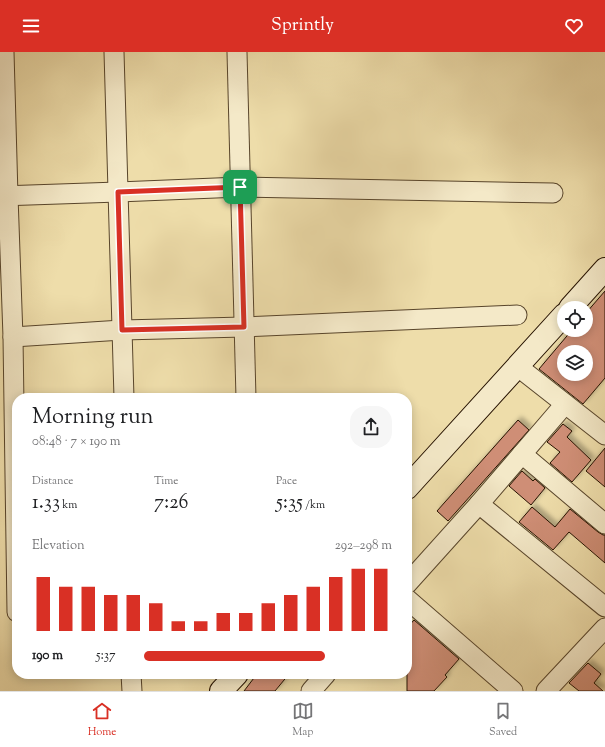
<!DOCTYPE html>
<html lang="en">
<head>
<meta charset="utf-8">
<style>
  body { margin:0; font-family:"Sorts Mill Goudy",serif; background:#f6f6f6; color:#202124; height:100vh; display:flex; flex-direction:column; font-size:15px; white-space:nowrap }
  * { box-sizing:border-box; margin:0 }
  p { font-size:13px; color:#757577 }
  .icon { flex:none; width:22px; height:22px; fill:none; stroke:currentColor; stroke-width:2; stroke-linecap:round; stroke-linejoin:round }
  .map { position:relative; flex:1; overflow:hidden }
  .drawer { position:absolute; left:12px; top:341px; width:400px; height:286px; display:flex; flex-direction:column; background:#fff; border-radius:16px; box-shadow:0 2px 10px #0003 }
  .drawer>* { flex:none }
  .buttons { position:absolute; left:557px; top:249px; display:grid; gap:8px }
  .buttons a { display:grid; place-items:center; width:36px; height:36px; border-radius:50%; background:#fff; box-shadow:0 2px 10px #0003; font-size:20px }
  .pin { position:absolute; display:grid; place-items:center; width:34px; height:34px; color:#fff; margin:-17px; border-radius:8px; box-shadow:0 2px 6px #0006 }
  .round { display:grid; place-items:center; flex:none; width:42px; height:42px; border-radius:16px; background:#f6f6f6 }
  .head { display:flex; align-items:center; justify-content:space-between; height:68px; padding:0 20px }
  h1 { font-size:22px; font-weight:600; line-height:30px }
  .metrics { display:grid; grid-template-columns:repeat(3,1fr); gap:6px; height:68px; padding:4px 20px }
  .metrics div { display:grid; align-content:center }
  .metrics b { font-size:20px; font-weight:600 }
  .metrics small { font-size:11px; font-weight:400 }
  .metrics p { font-size:11px }
  .chart { height:112px; padding:8px 20px }
  .chart p { display:flex; justify-content:space-between }
  .chart svg { width:100%; height:72px; margin-top:4px; stroke:#d93025; stroke-width:6 }
  ul { padding:0 20px; list-style:none; font-size:13px }
  li { display:grid; grid-template-columns:64px 48px 1fr; align-items:center; height:30px }
  li i { height:10px; border-radius:5px; background:#d93025 }
  header { display:flex; justify-content:space-between; align-items:center; height:52px; padding:0 20px; background:#d93025; color:#fff; font-size:18px; font-weight:600 }
  .dock { display:flex; justify-content:space-around; align-items:center; height:56px; border-top:1px solid #e0e0e0; background:#fff; font-size:11px; color:#757577 }
  .dock a { display:grid; justify-items:center; gap:2px }
  .dock .current { color:#d93025 }
  .map>svg:first-child { display:block }
</style>
</head>
<body>
<header><svg class="icon" aria-label="menu" viewBox="0 0 24 24"><path d="M4 6h16M4 12h16M4 18h16"/></svg>Sprintly<svg class="icon" aria-label="heart" viewBox="0 0 24 24"><path d="M12 20l-8-8c-3-5 5-10 8-4 3-6 11-1 8 4z"/></svg></header>
<div class="map">
<svg width="605" height="639" viewBox="0 0 605 639">
  <defs>
    <filter id="shadow"><feDropShadow dx="3.5" dy="-3.5" stdDeviation="2" flood-color="#0004"/></filter>
  </defs>
  <rect width="100%" height="100%" fill="#eda"/>
  <filter id="stains"><feTurbulence type="fractalNoise" baseFrequency=".005" numOctaves="4"/><feColorMatrix values="0 0 0 0 .2 0 0 0 0 .09 0 0 0 0 .02 0 0 0 .5 -.17"/></filter>
  <radialGradient id="worn" r=".72"><stop offset=".6" stop-color="#630" stop-opacity="0"/><stop offset="1" stop-color="#630" stop-opacity=".3"/></radialGradient>
  <!-- building -->
  <g fill="#cf8e76" stroke="#261201" fill-rule="evenodd" filter="url(#shadow)">
    <path d="M 605,239 L 605,326 L 583,352 L 539,317 L 572,278 L 586,278 L 586,261 ZM 564,300 L 586,300 L 586,322 L 564,322 Z"/>
    <polygon points="518,368 529,378 448,469 437,459"/>
    <polygon points="563,372 572,379 567,385 591,408 572,430 550,411 560,400 547,390"/>
    <polygon points="605,396 605,435 586,419"/>
    <polygon points="522,419 533,429 535,427 545,436 531,453 509,434"/>
    <polygon points="532,455 555,475 570,457 598,480 603,483 605,483 605,511 569,480 553,498 519,470"/>
    <polygon points="414,568 459,607 445,623 447,625 434,639 407,639 407,576"/>
    <polygon points="588,611 601,622 594,631 603,639 579,639 569,631"/>
    <polygon points="257,622 289,622 275,639 244,639"/>
  </g>
  <g fill="none" stroke-linecap="round" stroke-linejoin="round">
    <defs>
      <g id="street">
        <polyline points="4,0 8,144 13,285 17,560"/>
        <polyline points="114,0 124,346"/>
        <polyline points="237,0 246,346"/>
        <polyline points="0,144 118,140 240,135 553,141"/>
        <polyline points="13,285 122,278 244,275 517,263"/>
        <polyline points="517,314 605,383"/>
        <polyline points="522,402 605,472"/>
        <polyline points="479,452 605,555"/>
        <polyline points="407,532 479,452 565,352"/>
        <polyline points="407,547 513,639"/>
        <polyline points="131,622 132,639"/>
        <polyline points="311,639 326,622"/>
        <polyline points="546,639 605,576"/>
      </g>
      <g id="secondary">
        <polyline points="570,256 605,217"/>
        <polyline points="407,436 564,263"/>
        <polyline points="221,639 237,622"/>
      </g>
    </defs>
    <!-- street casing -->
    <use href="#street" stroke="#58452b" stroke-width="21"/>
    <!-- secondary casing -->
    <use href="#secondary" stroke="#261201" stroke-width="24"/>
    <!-- street -->
    <use href="#street" stroke="#f4e9c8" stroke-width="19"/>
    <!-- secondary -->
    <use href="#secondary" stroke="#f4e9c8" stroke-width="22"/>
  </g>
  <g fill="none" stroke-linecap="round" stroke-linejoin="round">
    <defs>
      <polygon id="route" points="240,135 244,275 122,278 118,140"/>
    </defs>
    <!-- route casing -->
    <use href="#route" stroke="#fff" stroke-width="8"/>
    <!-- route -->
    <use href="#route" stroke="#d93025" stroke-width="5"/>
  </g>
  <rect width="100%" height="100%" filter="url(#stains)"/>
  <rect width="100%" height="100%" fill="url(#worn)"/>
</svg>
<div class="buttons">
<a><svg class="icon" aria-label="locate" viewBox="0 0 24 24"><circle cx="12" cy="12" r="6"/><path d="M12 2v4M12 18v4M2 12h4M18 12h4"/></svg></a>
<a><svg class="icon" aria-label="layers" viewBox="0 0 24 24"><path d="M12 4l9 5-9 5-9-5zM3 14l9 5 9-5"/></svg></a>
</div>
<div class="pin" style="left:240px;top:135px;background:#1e9e55"><svg class="icon" aria-label="arrive" viewBox="0 0 24 24"><path d="M6 21V4h12l-3 4 3 4H6"/></svg></div>
<section class="drawer">
<div class="head"><div><h1>Morning run</h1><p>08:48 · 7 × 190 m</p></div><a class="round"><svg class="icon" aria-label="share" viewBox="0 0 24 24"><path d="M12 15V3M7 8l5-5 5 5M5 13v7h14v-7"/></svg></a></div>
<div class="metrics">
<div><p>Distance</p><b>1.33<small> km</small></b></div>
<div><p>Time</p><b>7:26</b></div>
<div><p>Pace</p><b>5:35<small> /km</small></b></div>
</div>
<div class="chart"><p><span>Elevation</span>292–298 m</p>
<svg viewBox="0 0 160 44" preserveAspectRatio="none"><path d="M5 44V11M15 44V17M25 44V17M35 44V22M45 44V22M55 44V27M65 44V38M75 44V38M85 44V33M95 44V33M105 44V27M115 44V22M125 44V17M135 44V11M145 44V6M155 44V6"/></svg>
</div>
<ul>
<li><b>190 m</b>5:37<i style="width:73%"></i></li>
</ul>
</section>
</div>
<nav class="dock">
<a class="current"><svg class="icon" aria-label="home" viewBox="0 0 24 24"><path d="M3 11l9-7 9 7M6 9v11h12V9"/></svg>Home</a>
<a><svg class="icon" aria-label="map" viewBox="0 0 24 24"><path d="M3 6l6-2 6 2 6-2v14l-6 2-6-2-6 2zM9 4v14M15 6v14"/></svg>Map</a>
<a><svg class="icon" aria-label="saved" viewBox="0 0 24 24"><path d="M7 4h10v16l-5-4-5 4z"/></svg>Saved</a>
</nav>
</body>
</html>
